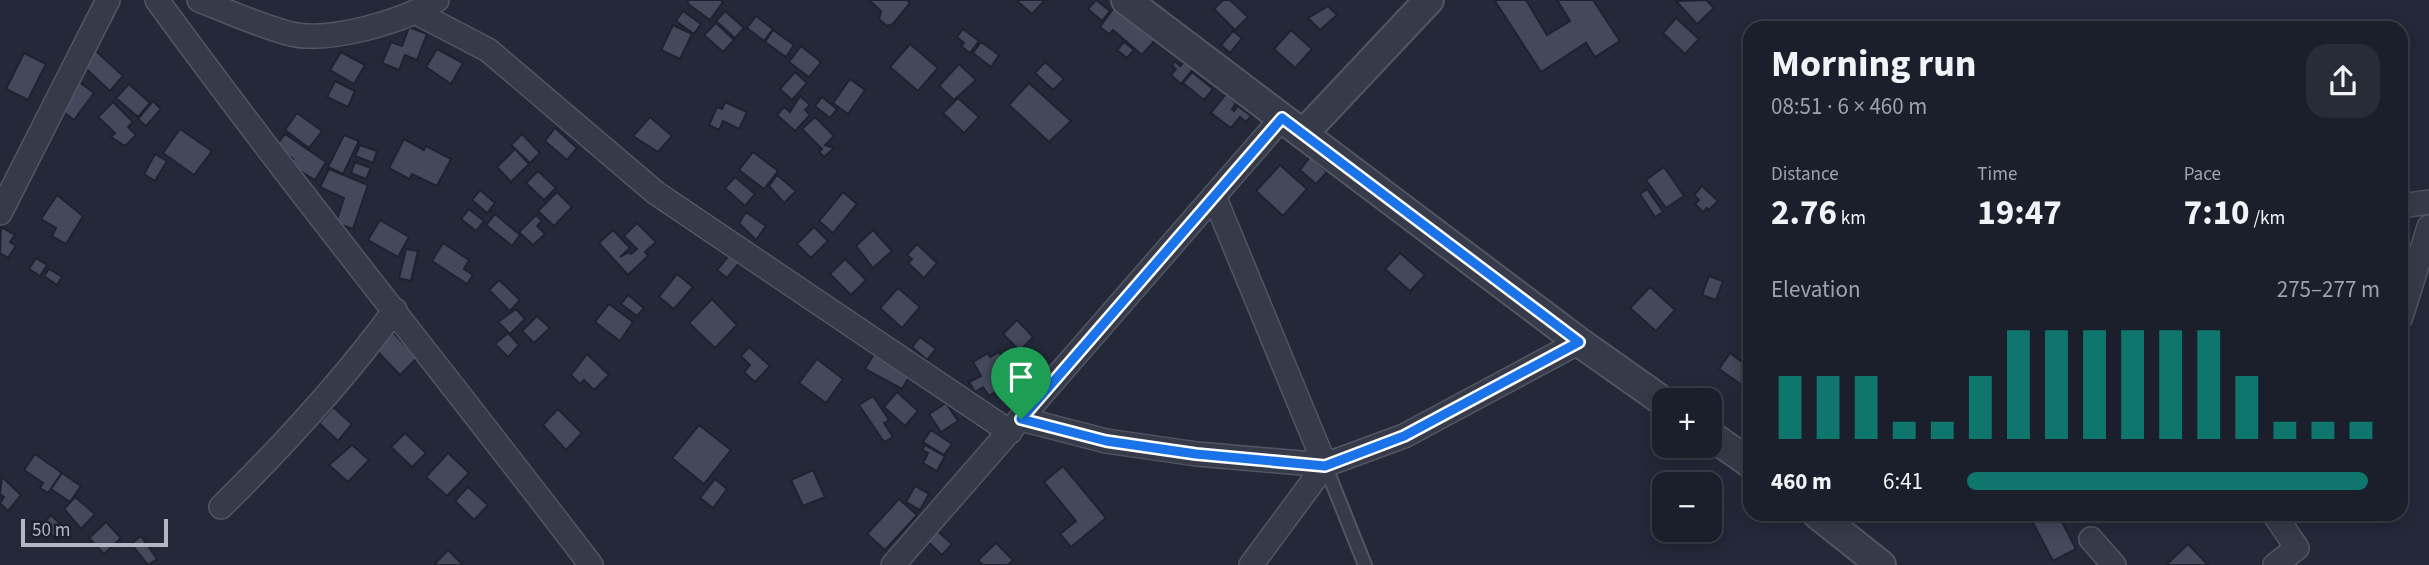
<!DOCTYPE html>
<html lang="en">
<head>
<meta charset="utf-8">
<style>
  body { margin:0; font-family:"Source Sans 3",sans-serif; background:#272c37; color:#f1f3f6; height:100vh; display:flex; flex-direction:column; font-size:26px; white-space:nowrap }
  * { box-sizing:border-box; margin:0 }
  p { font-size:23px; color:#9fa2a9 }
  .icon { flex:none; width:38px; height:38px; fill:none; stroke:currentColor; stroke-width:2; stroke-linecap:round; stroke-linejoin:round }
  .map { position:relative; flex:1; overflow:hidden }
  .details { position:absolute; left:1743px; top:21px; width:665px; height:500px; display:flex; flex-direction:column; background:#1a1f2b; border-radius:21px; box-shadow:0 4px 18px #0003,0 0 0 2px #383d47 }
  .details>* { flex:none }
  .buttons { position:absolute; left:1652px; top:388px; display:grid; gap:14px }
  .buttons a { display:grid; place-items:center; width:70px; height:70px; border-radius:14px; background:#1a1f2b; box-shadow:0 4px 18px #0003,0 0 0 2px #383d47; font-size:35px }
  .scale { position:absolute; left:21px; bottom:18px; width:147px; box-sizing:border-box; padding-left:7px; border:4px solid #b2b6c5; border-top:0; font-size:19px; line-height:24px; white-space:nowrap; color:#b2b6c5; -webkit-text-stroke:5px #1c202e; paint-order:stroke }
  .pin { position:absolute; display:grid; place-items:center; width:60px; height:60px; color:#fff; margin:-72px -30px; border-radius:50% 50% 50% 0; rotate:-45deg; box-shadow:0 0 7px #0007 }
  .pin .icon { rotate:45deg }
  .round { display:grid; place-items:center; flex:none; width:74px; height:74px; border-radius:21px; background:#272c37 }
  .head { display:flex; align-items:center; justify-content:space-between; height:119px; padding:0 28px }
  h1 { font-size:38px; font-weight:700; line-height:52px }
  .metrics { display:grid; grid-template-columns:repeat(3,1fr); gap:10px; height:119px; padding:7px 28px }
  .metrics div { display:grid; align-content:center }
  .metrics b { font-size:35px; font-weight:700 }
  .metrics small { font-size:19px; font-weight:400 }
  .metrics p { font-size:19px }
  .chart { height:196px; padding:14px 28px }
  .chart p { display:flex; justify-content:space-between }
  .chart svg { width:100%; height:126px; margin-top:7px; stroke:#0f766e; stroke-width:6 }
  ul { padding:0 28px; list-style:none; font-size:23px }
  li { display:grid; grid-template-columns:112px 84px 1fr; align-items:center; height:52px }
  li i { height:18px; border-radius:9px; background:#0f766e }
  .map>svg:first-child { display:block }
</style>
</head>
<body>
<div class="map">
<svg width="2429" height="565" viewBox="0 0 2429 565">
  <rect width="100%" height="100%" fill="#232939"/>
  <!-- building -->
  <g fill="#43485a" stroke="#1e2230" stroke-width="2">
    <polygon points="689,0 721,0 723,2 710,20 687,3"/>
    <polygon points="869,0 907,0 910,3 893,24 887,26 879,19 881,11"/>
    <polygon points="1016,0 1045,0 1032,14"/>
    <polygon points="1096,0 1110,11 1102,21 1088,9"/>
    <polygon points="1223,0 1230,0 1248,17 1235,30 1214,9"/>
    <polygon points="1497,0 1526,0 1547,35 1570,21 1557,0 1593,0 1620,41 1595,57 1586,43 1541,72 1495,1"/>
    <polygon points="1706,0 1714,8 1697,24 1676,1"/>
    <polygon points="1115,6 1155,40 1142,55 1113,30 1109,34 1100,27"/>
    <polygon points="1328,6 1337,15 1320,30 1308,18"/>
    <polygon points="683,11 701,24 694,34 676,21"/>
    <polygon points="725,11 744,28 735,38 716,21"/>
    <polygon points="756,16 773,29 764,41 747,28"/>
    <polygon points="1676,18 1699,39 1685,54 1663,33"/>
    <polygon points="716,23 734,40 723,52 704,35"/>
    <polygon points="673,25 692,34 680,59 661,50"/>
    <polygon points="409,27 427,34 417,60 405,55 399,70 382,63 391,42 402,46"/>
    <polygon points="963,29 979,41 970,53 961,46 964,43 957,37"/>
    <polygon points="773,30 794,45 786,57 765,42"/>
    <polygon points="1291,30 1312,49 1295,68 1274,49"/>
    <polygon points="1233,31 1242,38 1230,53 1221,45"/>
    <polygon points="981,42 999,55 991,67 973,53"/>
    <polygon points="1124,42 1134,50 1127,58 1117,50"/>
    <polygon points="910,44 938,68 918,91 890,67"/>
    <polygon points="801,46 821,62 809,77 789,62"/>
    <polygon points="437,49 463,63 451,84 426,67"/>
    <polygon points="95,50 123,76 110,91 82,65"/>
    <polygon points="341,52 365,65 354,84 330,70"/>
    <polygon points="24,53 46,64 28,100 6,89"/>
    <polygon points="1175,61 1180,66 1184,62 1193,69 1181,84 1171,75 1176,69 1172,66"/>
    <polygon points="1045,62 1064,79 1053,90 1035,73"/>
    <polygon points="959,64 976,80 954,100 939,86"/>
    <polygon points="795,72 807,83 792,100 780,89"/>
    <polygon points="1192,72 1213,89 1204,100 1183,83"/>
    <polygon points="850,79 865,90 848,114 833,103"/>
    <polygon points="78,81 94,93 74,120 58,108"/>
    <polygon points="335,81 355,91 348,107 327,97"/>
    <polygon points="1029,83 1071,121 1049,142 1009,105"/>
    <polygon points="129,84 150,103 138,117 116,98"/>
    <polygon points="1226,94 1236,103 1232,109 1234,111 1238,106 1251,116 1246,122 1240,117 1231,128 1211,113"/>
    <polygon points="800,96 810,105 805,110 810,115 795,131 777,115 784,107 790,112"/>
    <polygon points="822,97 837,109 830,118 815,106"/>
    <polygon points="958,98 979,117 964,133 943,113"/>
    <polygon points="153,101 161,109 146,126 138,119"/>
    <polygon points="113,102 133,122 128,127 136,135 125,146 111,137 115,133 98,117"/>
    <polygon points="725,102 747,112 739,129 723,121 719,130 709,125 717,107 722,109"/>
    <polygon points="297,113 322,131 309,148 285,130"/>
    <polygon points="650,117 672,136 658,152 633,136"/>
    <polygon points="815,117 834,136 825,145 834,148 824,157 819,152 822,149 802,129"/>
    <polygon points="555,128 577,148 567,160 545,141"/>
    <polygon points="180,129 212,151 194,175 163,153"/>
    <polygon points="285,134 326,162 315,180 290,165 293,159 276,145"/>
    <polygon points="522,134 540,153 530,163 511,145"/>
    <polygon points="344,135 359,141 343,174 328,167"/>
    <polygon points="404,139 424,150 426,146 451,159 437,186 412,174 409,179 389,168"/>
    <polygon points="360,145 377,151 373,163 355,156"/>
    <polygon points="515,149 529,164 511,182 497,167"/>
    <polygon points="753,152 778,171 764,189 739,170"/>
    <polygon points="155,154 167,161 155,181 144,174"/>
    <polygon points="1310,157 1327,172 1316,184 1300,170"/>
    <polygon points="355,162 371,168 366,179 351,173"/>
    <polygon points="1280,165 1307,189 1283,216 1256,191"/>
    <polygon points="1664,167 1684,196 1666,208 1646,180"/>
    <polygon points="329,169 368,185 353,229 336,223 344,198 320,187"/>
    <polygon points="538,171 556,188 544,200 526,183"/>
    <polygon points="777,175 796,191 784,203 769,186"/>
    <polygon points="735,177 755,194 745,206 725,188"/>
    <polygon points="1702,186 1718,201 1709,210 1707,208 1703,212 1695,204 1699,200 1694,195"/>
    <polygon points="1647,189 1663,212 1655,217 1640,194"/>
    <polygon points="480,190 495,203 487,213 472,200"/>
    <polygon points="557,192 572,207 554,226 538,211"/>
    <polygon points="843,192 857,204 833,233 819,221"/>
    <polygon points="57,195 83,216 66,244 52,236 56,228 41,219"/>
    <polygon points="469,209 484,221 476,231 461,219"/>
    <polygon points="746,212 766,226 756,240 739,223"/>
    <polygon points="495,214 520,235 512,246 486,225"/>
    <polygon points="536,215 542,221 537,226 545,234 533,245 519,232"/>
    <polygon points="380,220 409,237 398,257 368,240"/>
    <polygon points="637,223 656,242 645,252 648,256 628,275 599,243 613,230 630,248 620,257 629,252 631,254 637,249 624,236"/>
    <polygon points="1,227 15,235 10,242 16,246 8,258 0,253"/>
    <polygon points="814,227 828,241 811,258 797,244"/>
    <polygon points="873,230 892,251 873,268 856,246"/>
    <polygon points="443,243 469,260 464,269 473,275 467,284 432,261"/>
    <polygon points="917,244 937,263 924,278 908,263 912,259 907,255"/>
    <polygon points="406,249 418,251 411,281 399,278"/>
    <polygon points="1400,253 1425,275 1410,291 1385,269"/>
    <polygon points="730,254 740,262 727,278 717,270"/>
    <polygon points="36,258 47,265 40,276 29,269"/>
    <polygon points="845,259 866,280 851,295 830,274"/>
    <polygon points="49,269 62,277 57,285 44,276"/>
    <polygon points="677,274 693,287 674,309 659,297"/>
    <polygon points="1709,276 1723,281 1716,300 1702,295"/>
    <polygon points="499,280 520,300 510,311 489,290"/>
    <polygon points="1650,287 1675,310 1656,331 1630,308"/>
    <polygon points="898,288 920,307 902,328 880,308"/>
    <polygon points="628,295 644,308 637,316 621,304"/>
    <polygon points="712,299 737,325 715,348 689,323"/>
    <polygon points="609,304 633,322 620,341 595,322"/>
    <polygon points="516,309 525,319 510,334 498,322"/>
    <polygon points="537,316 550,328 534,343 522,331"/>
    <polygon points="1017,320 1033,337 1020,351 1003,334"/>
    <polygon points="391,330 417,358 400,375 374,348"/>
    <polygon points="508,333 519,345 508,357 495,344"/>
    <polygon points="920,337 936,349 927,360 912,347"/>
    <polygon points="749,347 770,366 755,382 744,372 750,365 741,356"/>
    <polygon points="875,352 912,372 902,389 865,369"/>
    <polygon points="999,352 1007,366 998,371 1007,385 989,396 983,387 975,392 969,382 981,376 973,362 988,353 990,357"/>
    <polygon points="1730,353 1750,368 1750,391 1719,369"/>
    <polygon points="587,354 609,375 594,390 584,380 580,384 571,375"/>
    <polygon points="817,359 843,379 826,403 799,383"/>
    <polygon points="897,392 918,411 905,426 884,407"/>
    <polygon points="873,396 889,420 884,423 893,437 884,442 859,405"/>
    <polygon points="946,403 958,421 941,432 929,414"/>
    <polygon points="333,407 352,424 338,441 319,423"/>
    <polygon points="558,409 582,433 566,450 543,425"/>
    <polygon points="699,425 731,450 704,484 672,458"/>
    <polygon points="931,430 952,444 944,455 923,442"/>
    <polygon points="405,433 426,453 412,467 391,447"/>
    <polygon points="352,445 369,460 348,482 329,465"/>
    <polygon points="925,445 945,456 937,471 923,463 928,453 922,450"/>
    <polygon points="448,453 469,473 447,496 426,477"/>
    <polygon points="35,454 62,473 48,493 40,488 43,483 24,470"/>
    <polygon points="1063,466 1106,518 1071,547 1060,534 1076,521 1044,482"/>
    <polygon points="813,470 825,497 803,506 791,480"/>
    <polygon points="62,473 81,486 70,502 51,489"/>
    <polygon points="2,477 21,495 8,511 0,503 4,497 0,494"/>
    <polygon points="715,479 727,489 713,508 700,498"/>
    <polygon points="915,486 929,494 920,510 906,502"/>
    <polygon points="468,487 488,505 474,520 455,501"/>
    <polygon points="75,497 95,514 81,529 64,509"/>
    <polygon points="899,499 917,515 885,550 867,534"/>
    <polygon points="2045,514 2058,514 2076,549 2053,561 2032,521"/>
    <polygon points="51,515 67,530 57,540 42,525"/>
    <polygon points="106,522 121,538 104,554 89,538"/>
    <polygon points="933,527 952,544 942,555 923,537"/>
    <polygon points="141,536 157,559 148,565 131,544"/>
    <polygon points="996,543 1013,560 1008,565 983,565 978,560"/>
    <polygon points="2188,544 2208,565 2166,565"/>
    <polygon points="448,550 463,565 434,565"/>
  </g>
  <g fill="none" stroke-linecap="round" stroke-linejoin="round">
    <defs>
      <polyline id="service" points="1325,465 1365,565"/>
      <g id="minor">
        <path d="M 157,0 C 297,192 447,376 591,565"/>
        <path d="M 199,0 C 229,12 260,26 291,34 C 330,43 405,21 437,0"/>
        <polyline points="417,13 488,50 656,193 1010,432"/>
        <polyline points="1214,196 1325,465 1251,565"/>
        <polyline points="2401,206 2429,202"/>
        <polyline points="0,213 108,0"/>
        <polyline points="2401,317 2429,227"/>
        <polyline points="1021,419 1106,441 1197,454 1325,465 1404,436 1579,342"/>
        <path d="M 221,507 C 284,445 343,381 395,310"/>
        <polyline points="2274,514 2297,548 2275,565"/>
        <polyline points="2091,539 2114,565"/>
        <polyline points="893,565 1282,118"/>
      </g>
      <g id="tertiary">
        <polyline points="1126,0 1303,134 1429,0"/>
        <polyline points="1303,134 1579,342 1664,402"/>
        <polyline points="1710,435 1750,463"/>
        <polyline points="1817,514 1881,565"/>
      </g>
    </defs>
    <!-- service casing -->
    <use href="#service" stroke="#525664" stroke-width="16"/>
    <!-- minor casing -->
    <use href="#minor" stroke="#525664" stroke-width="26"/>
    <!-- tertiary casing -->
    <use href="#tertiary" stroke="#525664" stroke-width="32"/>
    <!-- service -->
    <use href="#service" stroke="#373b49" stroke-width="12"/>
    <!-- minor -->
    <use href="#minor" stroke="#373b49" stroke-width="23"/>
    <!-- tertiary -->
    <use href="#tertiary" stroke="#373b49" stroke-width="28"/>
  </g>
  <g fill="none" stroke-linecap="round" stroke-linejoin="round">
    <defs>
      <polygon id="route" points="1282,118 1579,342 1404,436 1325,466 1196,454 1106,441 1021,419"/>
    </defs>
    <!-- route casing -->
    <use href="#route" stroke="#fff" stroke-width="14"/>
    <!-- route -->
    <use href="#route" stroke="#1a73e8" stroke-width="9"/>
  </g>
</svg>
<div class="buttons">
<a>+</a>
<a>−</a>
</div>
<div class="scale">50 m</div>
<div class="pin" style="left:1021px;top:419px;background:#1e9e55"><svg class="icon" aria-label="arrive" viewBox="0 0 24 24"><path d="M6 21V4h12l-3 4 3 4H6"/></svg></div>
<section class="details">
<div class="head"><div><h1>Morning run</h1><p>08:51 · 6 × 460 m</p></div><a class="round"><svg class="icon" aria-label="share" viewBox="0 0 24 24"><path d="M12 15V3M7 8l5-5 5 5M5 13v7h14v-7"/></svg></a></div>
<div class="metrics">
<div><p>Distance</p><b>2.76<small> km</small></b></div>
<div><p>Time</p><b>19:47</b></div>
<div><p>Pace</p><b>7:10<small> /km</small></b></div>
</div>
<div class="chart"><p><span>Elevation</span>275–277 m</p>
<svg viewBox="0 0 160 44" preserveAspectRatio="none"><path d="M5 44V22M15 44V22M25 44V22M35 44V38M45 44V38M55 44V22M65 44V6M75 44V6M85 44V6M95 44V6M105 44V6M115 44V6M125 44V22M135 44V38M145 44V38M155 44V38"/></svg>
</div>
<ul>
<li><b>460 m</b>6:41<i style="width:97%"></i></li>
</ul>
</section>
</div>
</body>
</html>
